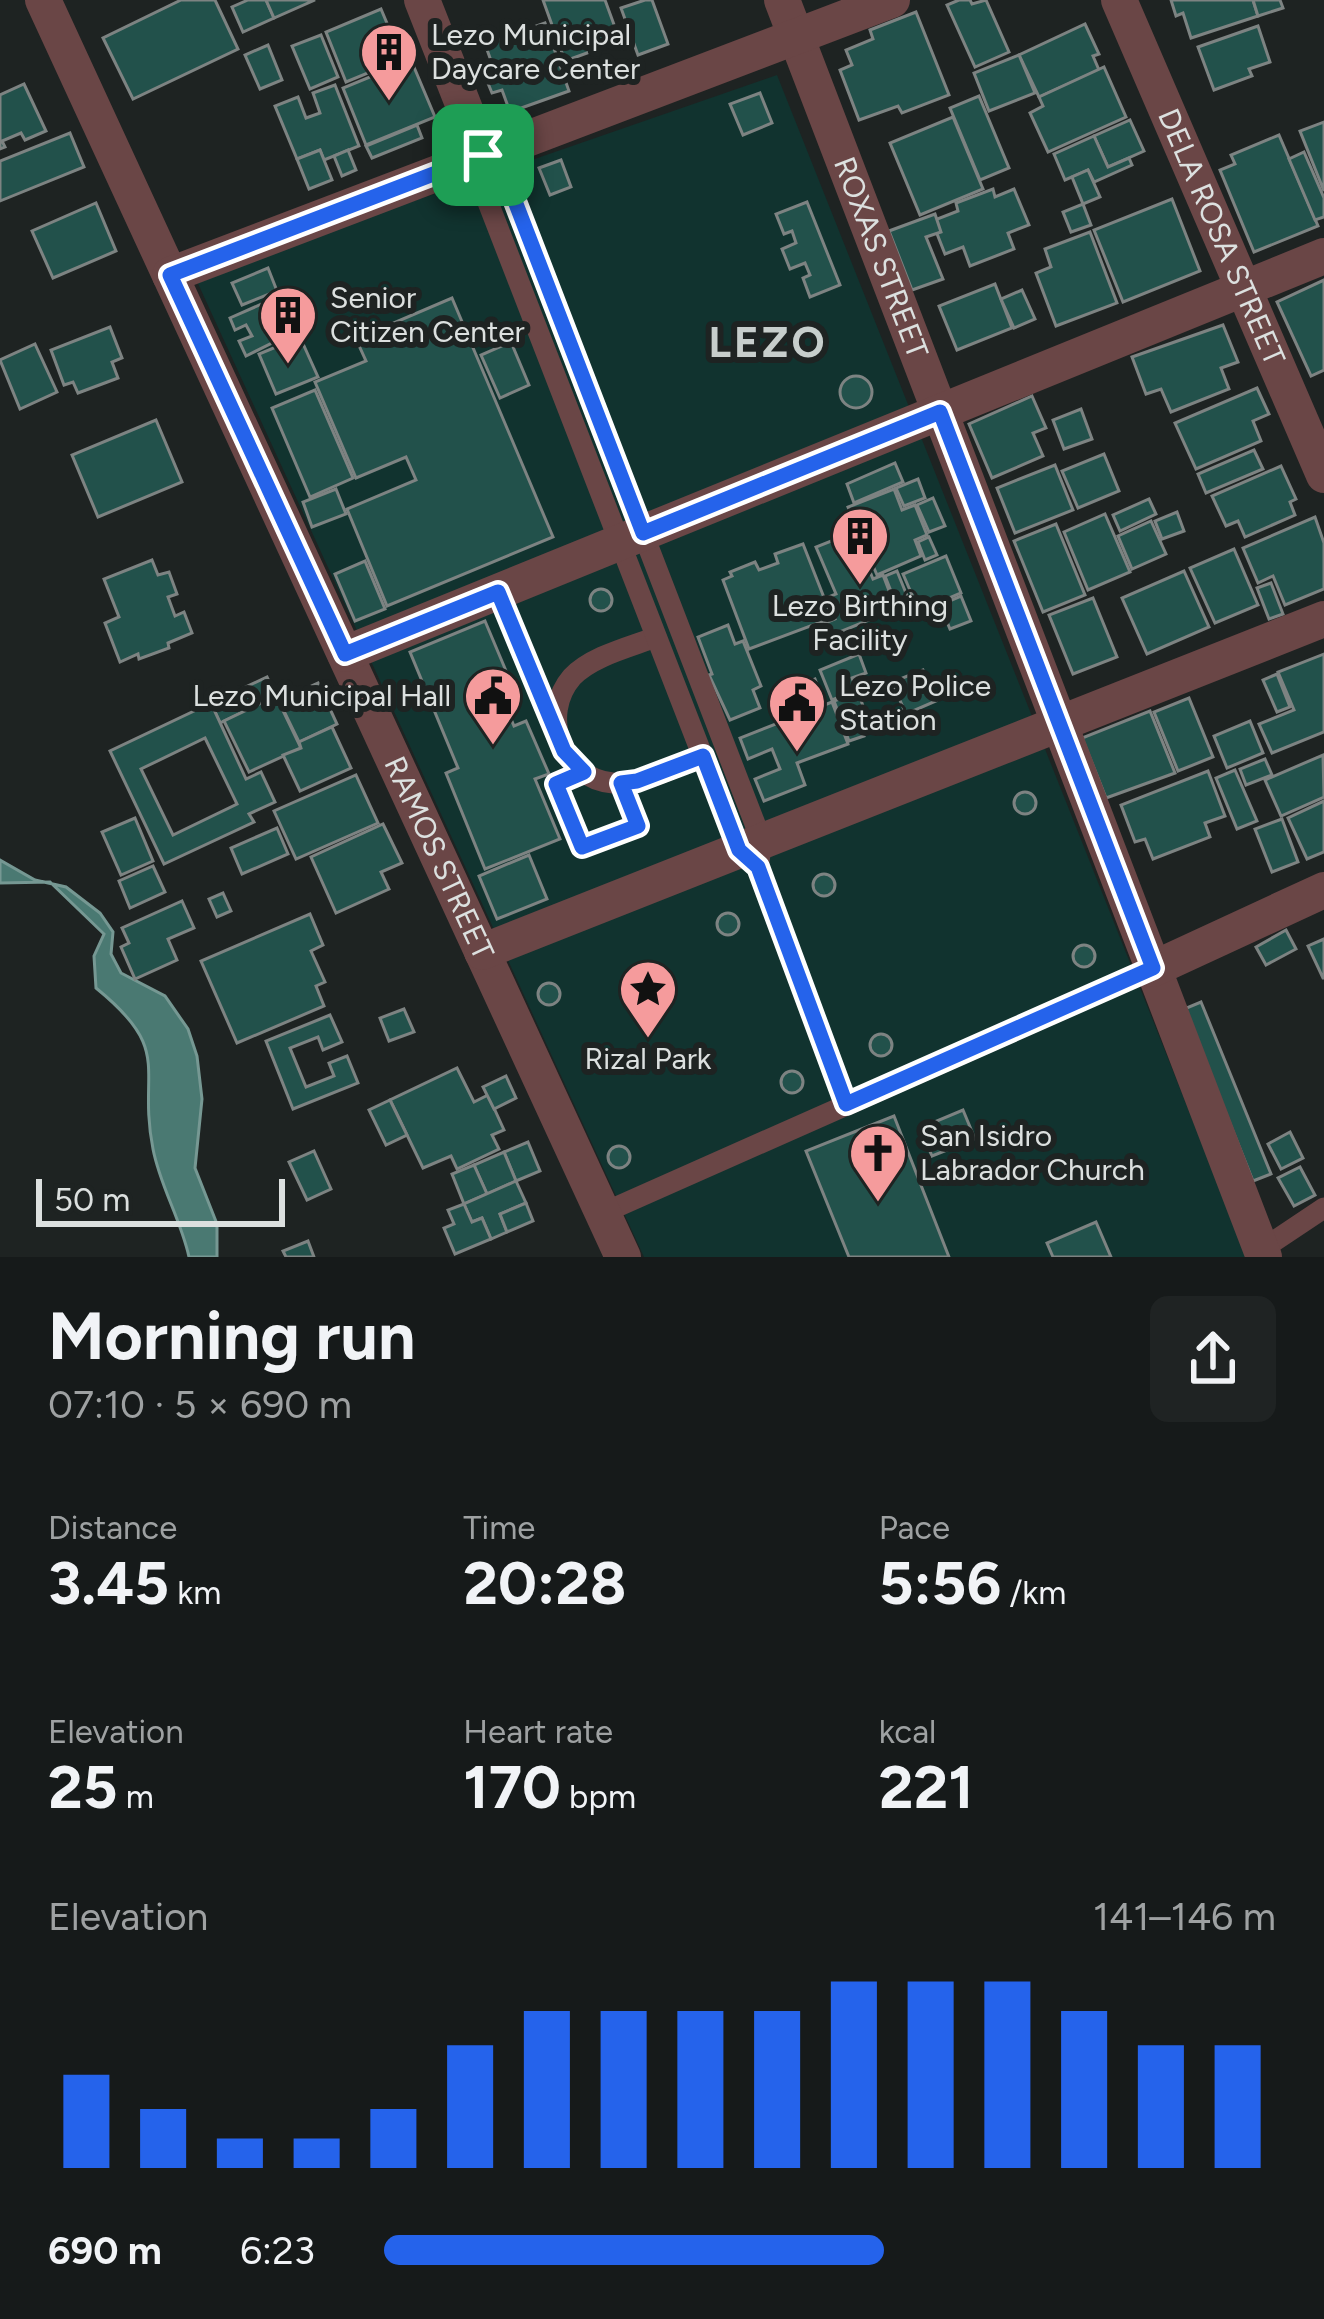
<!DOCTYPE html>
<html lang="en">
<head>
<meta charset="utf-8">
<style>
  body { margin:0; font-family:Figtree,sans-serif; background:#1f2323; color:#f1f3f6; height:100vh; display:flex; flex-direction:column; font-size:45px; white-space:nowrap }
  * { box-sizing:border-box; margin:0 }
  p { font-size:39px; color:#9ea1a2 }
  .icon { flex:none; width:66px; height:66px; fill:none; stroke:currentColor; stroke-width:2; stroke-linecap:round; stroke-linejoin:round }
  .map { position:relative; height:1257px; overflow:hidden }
  .sheet { display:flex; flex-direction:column; background:#161a1a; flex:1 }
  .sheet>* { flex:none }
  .scale { position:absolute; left:36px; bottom:30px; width:249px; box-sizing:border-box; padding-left:12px; border:6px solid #dce0df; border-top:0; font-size:33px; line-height:42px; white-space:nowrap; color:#dce0df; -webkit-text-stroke:9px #1e2322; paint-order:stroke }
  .pin { position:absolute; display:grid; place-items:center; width:102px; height:102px; color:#fff; margin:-51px; border-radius:24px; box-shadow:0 6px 18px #0006 }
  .round { display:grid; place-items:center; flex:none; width:126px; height:126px; border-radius:18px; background:#1f2323 }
  .headline { display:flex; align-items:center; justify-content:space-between; height:204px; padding:0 48px }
  h1 { font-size:66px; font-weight:700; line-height:90px }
  .metrics { display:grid; grid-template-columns:repeat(3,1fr); gap:18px; height:204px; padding:12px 48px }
  .metrics div { display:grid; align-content:center }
  .metrics b { font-size:60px; font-weight:700 }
  .metrics small { font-size:33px; font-weight:400 }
  .metrics p { font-size:33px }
  .chart { height:336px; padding:24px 48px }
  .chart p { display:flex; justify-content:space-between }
  .chart svg { width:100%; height:216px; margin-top:12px; stroke:#2563eb; stroke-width:6 }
  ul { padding:0 48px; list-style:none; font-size:39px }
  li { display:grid; grid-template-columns:192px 144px 1fr; align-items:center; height:90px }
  li i { height:30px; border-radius:15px; background:#2563eb }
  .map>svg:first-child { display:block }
</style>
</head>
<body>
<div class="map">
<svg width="1324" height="1257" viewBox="0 0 1324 1257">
  <rect width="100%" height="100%" fill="#1e2322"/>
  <!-- green -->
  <polygon fill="#11332f" points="777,75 1247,1257 644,1257 195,277"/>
  <!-- water -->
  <path fill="#4a7972" stroke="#769893" stroke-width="3" d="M 0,860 L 35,880 L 66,887 L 100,913 L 113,932 L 111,954 L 121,973 L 165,996 L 188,1029 L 197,1056 L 202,1099 L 195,1168 L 217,1224 L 217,1257 L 189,1257 C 181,1220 160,1186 153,1149 C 137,1068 175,1052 96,988 L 94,956 L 104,934 L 50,882 L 0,883 Z"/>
  <!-- building -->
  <g fill="#22514b" stroke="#7d8382" stroke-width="3" fill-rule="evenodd">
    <polygon points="181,0 215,0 238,49 133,99 103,38"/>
    <polygon points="266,0 274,18 243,32 232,7 248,0"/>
    <polygon points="266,0 315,0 274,18"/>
    <polygon points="543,0 605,0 620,41 565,61"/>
    <polygon points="645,0 652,0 668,44 638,55 621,8"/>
    <polygon points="959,0 970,0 972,4 986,0 1009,52 975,67 947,5"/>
    <polygon points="1171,0 1253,0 1258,16 1191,38 1183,13 1176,16"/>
    <polygon points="1253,0 1280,0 1283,8 1258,16"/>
    <polygon points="381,9 402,59 346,82 326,32"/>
    <polygon points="916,12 949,95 902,113 898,106 859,120 840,70 852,65 846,50 873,39 870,30"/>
    <polygon points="545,23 569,91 510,112 502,90 492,93 485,76 495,72 485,44"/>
    <polygon points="1085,24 1099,54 1093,56 1099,70 1039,97 1019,55"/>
    <polygon points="1258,26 1270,62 1249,69 1252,76 1214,90 1198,47"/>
    <polygon points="321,35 338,77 310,89 292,46"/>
    <polygon points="268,45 282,80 260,89 245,55"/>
    <polygon points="1019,55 1035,93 989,111 974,73"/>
    <polygon points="411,60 435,117 366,145 343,88"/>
    <polygon points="1104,67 1126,117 1048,152 1030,113 1043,106 1039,97"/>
    <polygon points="24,84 46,131 25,140 21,133 2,141 5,147 0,149 0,95"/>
    <polygon points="335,85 359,146 324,160 320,150 297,159 275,106 298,97 306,118 320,113 313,93"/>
    <polygon points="760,93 772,123 743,135 730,104"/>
    <polygon points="979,96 1009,168 980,180 950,108"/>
    <polygon points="953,117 983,189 920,215 890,143"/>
    <polygon points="1130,120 1144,151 1108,167 1094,136"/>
    <polygon points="1324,122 1324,191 1300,131"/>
    <polygon points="417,125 422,138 372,158 366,146"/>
    <polygon points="70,133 84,167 0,201 0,161"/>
    <polygon points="1279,135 1318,226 1254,252 1220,170 1235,164 1231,155"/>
    <polygon points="1094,136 1108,167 1129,158 1132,165 1094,182 1088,170 1065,180 1054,154"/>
    <polygon points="320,150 332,180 309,189 297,159"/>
    <polygon points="348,150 356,170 342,176 334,156"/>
    <polygon points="1304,152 1324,198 1324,217 1315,220 1289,159"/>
    <polygon points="561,160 571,187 550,195 539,168"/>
    <polygon points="1088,170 1100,197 1083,204 1072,177"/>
    <polygon points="993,189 995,197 1014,189 1029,225 1008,233 1014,249 970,266 963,247 945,254 932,221 958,211 956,203"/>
    <polygon points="1172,199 1200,271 1123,302 1094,230"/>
    <polygon points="807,202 840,285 810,297 803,278 810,275 805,263 790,269 782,249 796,243 792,231 784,234 776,214"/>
    <polygon points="96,203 116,251 53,278 32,231"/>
    <polygon points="1083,204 1091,225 1071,232 1063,212"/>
    <polygon points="935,214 941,232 926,237 943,279 912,290 889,231"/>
    <polygon points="1090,232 1117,303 1056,326 1036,273 1051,267 1045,249"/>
    <polygon points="268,268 277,291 242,305 232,283"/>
    <polygon points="1324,280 1324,370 1311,376 1277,302"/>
    <polygon points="995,284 1012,328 957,350 939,306"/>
    <polygon points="1022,290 1035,319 1014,328 1001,299"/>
    <polygon points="282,295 298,330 246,356 239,341 252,336 246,325 235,330 230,318"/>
    <polygon points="452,298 553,537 387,606 347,509 416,480 406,457 356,478 315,382 366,361 356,339"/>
    <polygon points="1223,325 1238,362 1221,368 1229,389 1171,412 1161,389 1146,394 1132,357"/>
    <polygon points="110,327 122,358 112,362 118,378 78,393 73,382 64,385 51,350"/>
    <polygon points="300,337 318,377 276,394 259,354"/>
    <polygon points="511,342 529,385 500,398 481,355"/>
    <polygon points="35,344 57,392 20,409 0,360"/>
    <circle cx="856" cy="392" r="16"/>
    <polygon points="1257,388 1269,414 1253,421 1261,441 1196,469 1175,423"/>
    <polygon points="315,390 353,478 310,497 272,408"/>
    <polygon points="1032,396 1046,428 1033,433 1043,456 992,478 969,424"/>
    <polygon points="1081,409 1092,439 1064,449 1053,420"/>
    <polygon points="156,420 182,482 98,517 72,455"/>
    <polygon points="1254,450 1263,469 1206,493 1198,474"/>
    <polygon points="1104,454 1119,491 1078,508 1062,471"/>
    <polygon points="895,463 903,482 854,503 847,484"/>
    <polygon points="1055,465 1073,510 1015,533 997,488"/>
    <polygon points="1281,466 1296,499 1290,502 1295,515 1245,537 1238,521 1226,526 1212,496"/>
    <polygon points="918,479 925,498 904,506 896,488"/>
    <polygon points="336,489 346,514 312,527 303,502"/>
    <polygon points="894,489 902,510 915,505 927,535 915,540 921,556 877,575 848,507"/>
    <polygon points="933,498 945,526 929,532 917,505"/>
    <polygon points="1149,499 1156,514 1120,531 1113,515"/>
    <polygon points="1177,512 1184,531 1162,539 1155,521"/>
    <polygon points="1105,514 1130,572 1088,590 1064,532"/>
    <polygon points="1315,517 1324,543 1324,589 1285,605 1273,576 1258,583 1243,548"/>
    <polygon points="1151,521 1166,554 1132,569 1118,536"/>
    <polygon points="1056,524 1085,595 1043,612 1014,541"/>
    <polygon points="854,532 873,579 883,575 896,609 830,636 825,623 835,619 826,598 836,594 816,547"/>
    <polygon points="929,537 937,555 925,560 918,542"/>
    <polygon points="803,544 832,618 749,649 723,580 732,576 730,572 755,562 759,570 778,563 775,554"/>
    <polygon points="1234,549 1258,605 1215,623 1190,568"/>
    <polygon points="946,556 961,593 919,611 903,574"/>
    <polygon points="152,560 158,575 169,572 177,594 168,597 175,616 184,612 192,633 168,643 169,648 139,659 138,654 120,662 105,623 119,617 104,579"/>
    <polygon points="365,561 385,609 355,621 335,574"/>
    <polygon points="897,571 910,603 898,609 885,576"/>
    <polygon points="1184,571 1209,627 1147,654 1122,598"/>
    <polygon points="1271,583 1283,614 1269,619 1257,588"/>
    <circle cx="601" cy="600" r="11"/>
    <polygon points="961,596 971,621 950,629 940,605"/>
    <polygon points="1093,598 1117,657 1073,674 1049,615"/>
    <polygon points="485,621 509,678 496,683 514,726 526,721 549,774 535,779 560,839 485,869 446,773 458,768 410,652"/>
    <polygon points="728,625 735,644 743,641 761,686 753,690 760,708 730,720 709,675 712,674 698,637"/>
    <polygon points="859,654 866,673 852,678 857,690 832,700 820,670"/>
    <polygon points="1324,654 1324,732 1272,753 1259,724 1294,710 1278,672"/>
    <polygon points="923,670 936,701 906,714 892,682"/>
    <polygon points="1277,674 1290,707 1277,712 1263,680"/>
    <polygon points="267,677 276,696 220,723 211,703"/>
    <polygon points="815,679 824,702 799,712 790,689"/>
    <polygon points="318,683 337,724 299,742 279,701"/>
    <polygon points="858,692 867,717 859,720 864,736 849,741 834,701"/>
    <polygon points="276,696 301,748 249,772 224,721"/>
    <polygon points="1189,698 1213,757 1178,771 1154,712"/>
    <polygon points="832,702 848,744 797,763 805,785 764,801 755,779 780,769 772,749 748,759 740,738"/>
    <path d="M 211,703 L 246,779 L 261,772 L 275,802 L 249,814 L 254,822 L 164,864 L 110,751 ZM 205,738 L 237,804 L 173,835 L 141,769 Z"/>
    <polygon points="1150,711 1175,773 1106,798 1082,738"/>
    <polygon points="1250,721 1263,753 1227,768 1214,736"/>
    <polygon points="332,727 351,768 300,791 283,755 301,748 299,742"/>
    <polygon points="1323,755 1324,797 1281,816 1265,780"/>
    <polygon points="1265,759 1272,775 1246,785 1240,769"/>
    <polygon points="1235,770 1257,821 1237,829 1216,778"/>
    <polygon points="1208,771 1225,816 1205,823 1210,837 1153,859 1145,839 1135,842 1121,805"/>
    <polygon points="356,775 378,823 296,859 274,811"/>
    <circle cx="1025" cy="803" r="11"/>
    <polygon points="1324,801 1324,852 1307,859 1288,818"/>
    <polygon points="135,818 153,861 121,875 102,832"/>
    <polygon points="1282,819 1298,862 1272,872 1255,829"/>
    <polygon points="383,824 402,863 381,872 389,889 336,913 311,857"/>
    <polygon points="277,828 288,854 242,874 231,848"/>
    <polygon points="529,855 547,899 497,919 479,876"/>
    <polygon points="153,866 165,892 130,908 119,881"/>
    <circle cx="824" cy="885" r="11"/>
    <polygon points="223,893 231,911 217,917 209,899"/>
    <polygon points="182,901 194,928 168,939 177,960 135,979 121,947 129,943 122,928"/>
    <circle cx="728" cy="924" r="11"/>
    <polygon points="310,914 323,945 311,951 325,982 316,986 324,1006 237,1043 201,961"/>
    <polygon points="1286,930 1296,949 1266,965 1256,947"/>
    <polygon points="1324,939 1324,978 1323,978 1308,946"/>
    <circle cx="1084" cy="956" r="11"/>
    <circle cx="549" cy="994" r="11"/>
    <polygon points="1201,1002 1271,1174 1253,1181 1184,1009"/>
    <polygon points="404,1009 414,1032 389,1041 380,1018"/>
    <polygon points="330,1015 342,1042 323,1050 318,1037 290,1048 306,1087 334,1076 329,1063 347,1056 358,1083 293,1109 266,1041"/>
    <circle cx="881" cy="1045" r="11"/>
    <polygon points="457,1068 474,1102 488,1095 504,1130 492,1135 499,1149 457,1169 451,1156 423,1168 390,1100"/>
    <circle cx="792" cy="1082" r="11"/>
    <polygon points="506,1076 516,1098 494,1109 483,1087"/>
    <polygon points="390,1100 407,1135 386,1145 369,1110"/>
    <polygon points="963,1110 975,1139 932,1156 920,1128"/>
    <polygon points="894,1116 949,1257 849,1257 806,1151"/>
    <polygon points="1290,1132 1303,1158 1281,1169 1268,1144"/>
    <polygon points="528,1142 540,1171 516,1181 504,1152"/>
    <circle cx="619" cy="1157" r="11"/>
    <polygon points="314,1151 331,1189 307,1200 289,1162"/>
    <polygon points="504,1152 516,1181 487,1194 474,1165"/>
    <polygon points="474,1165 487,1194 464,1204 452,1174"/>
    <polygon points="1300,1167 1315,1195 1294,1206 1278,1178"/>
    <polygon points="516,1181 526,1203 500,1214 507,1232 491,1239 482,1218 472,1222 464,1204"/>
    <polygon points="526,1203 533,1221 507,1232 500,1214"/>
    <polygon points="464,1204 472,1222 482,1218 491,1239 455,1254 444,1228 454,1224 448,1210"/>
    <polygon points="1096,1222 1111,1257 1053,1257 1047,1243"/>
    <polygon points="308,1241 314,1257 286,1257 283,1251"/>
  </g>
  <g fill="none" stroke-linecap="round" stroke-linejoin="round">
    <!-- service -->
    <g stroke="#6a4646" stroke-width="21">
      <polyline points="498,592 553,724"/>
      <path d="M 656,637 C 630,647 592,656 572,677 C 539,715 562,779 613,783 C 643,785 676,766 703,756"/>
      <polyline points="584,772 556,784 582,847 638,827 621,783"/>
      <polyline points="758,867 762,842 501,165 483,155 477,174 739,850 758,867 846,1104"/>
      <polyline points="603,1213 1153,969"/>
      <polyline points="1261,1250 1324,1208"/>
    </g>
    <!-- minor -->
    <g stroke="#6a4646" stroke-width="36">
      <path id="s1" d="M 43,0 L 623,1257"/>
      <polyline points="422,0 483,155"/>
      <path id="s2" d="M 782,0 L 1264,1257"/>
      <path id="s3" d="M 1119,0 L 1324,475"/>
      <polyline points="170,275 892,0"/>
      <polyline points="345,654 1324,256"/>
      <polyline points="482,952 1324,619"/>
      <polyline points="1153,969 1324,890"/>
    </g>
  </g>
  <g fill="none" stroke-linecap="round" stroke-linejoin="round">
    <defs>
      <polygon id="route" points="483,155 501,165 643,533 940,412 1153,968 846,1104 758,867 739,850 703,756 637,781 621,783 638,826 582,847 556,784 584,772 564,751 498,592 345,654 170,275"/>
    </defs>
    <!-- route casing -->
    <use href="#route" stroke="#fff" stroke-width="24"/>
    <!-- route -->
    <use href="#route" stroke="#2563eb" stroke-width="15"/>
  </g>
  <!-- icons -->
  <defs>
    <symbol id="building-pin" viewBox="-11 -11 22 30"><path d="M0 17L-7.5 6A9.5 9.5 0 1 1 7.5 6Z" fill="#f59b9c" stroke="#1e2322"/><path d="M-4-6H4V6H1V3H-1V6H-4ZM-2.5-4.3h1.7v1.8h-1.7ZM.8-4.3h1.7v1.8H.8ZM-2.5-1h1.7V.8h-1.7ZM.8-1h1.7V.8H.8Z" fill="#111"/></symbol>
    <symbol id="civic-pin" viewBox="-11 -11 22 30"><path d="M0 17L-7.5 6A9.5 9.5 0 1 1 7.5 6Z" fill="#f59b9c" stroke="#1e2322"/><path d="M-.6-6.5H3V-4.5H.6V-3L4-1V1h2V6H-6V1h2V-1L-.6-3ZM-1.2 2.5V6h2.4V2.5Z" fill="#111"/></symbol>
    <symbol id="sight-pin" viewBox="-11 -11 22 30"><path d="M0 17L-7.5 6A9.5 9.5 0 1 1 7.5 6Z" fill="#f59b9c" stroke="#1e2322"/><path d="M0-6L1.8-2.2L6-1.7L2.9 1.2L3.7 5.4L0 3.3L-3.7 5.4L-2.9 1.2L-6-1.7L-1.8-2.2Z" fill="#111"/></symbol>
    <symbol id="church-pin" viewBox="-11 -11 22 30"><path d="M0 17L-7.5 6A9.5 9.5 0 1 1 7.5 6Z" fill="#f59b9c" stroke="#1e2322"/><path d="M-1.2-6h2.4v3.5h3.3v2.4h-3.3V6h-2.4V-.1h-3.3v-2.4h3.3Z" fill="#111"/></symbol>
  </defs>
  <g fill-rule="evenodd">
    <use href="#building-pin" x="356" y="19" width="66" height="90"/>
    <use href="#building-pin" x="255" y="282" width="66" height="90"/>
    <use href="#building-pin" x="827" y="503" width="66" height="90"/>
    <use href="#civic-pin" x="460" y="663" width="66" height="90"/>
    <use href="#civic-pin" x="764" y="670" width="66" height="90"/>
    <use href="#sight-pin" x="615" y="956" width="66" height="90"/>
    <use href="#church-pin" x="845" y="1120" width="66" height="90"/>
  </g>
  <g text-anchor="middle" stroke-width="12" stroke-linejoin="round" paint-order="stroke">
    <!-- poi labels -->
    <g font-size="30" fill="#dce0df" stroke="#1e2322" text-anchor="start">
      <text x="431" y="45">Lezo Municipal<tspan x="431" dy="34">Daycare Center</tspan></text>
      <text x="330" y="308">Senior<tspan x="330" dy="34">Citizen Center</tspan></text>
      <text x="860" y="616" text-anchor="middle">Lezo Birthing<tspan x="860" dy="34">Facility</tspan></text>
      <text x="839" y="696">Lezo Police<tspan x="839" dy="34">Station</tspan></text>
      <text x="451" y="706" text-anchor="end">Lezo Municipal Hall</text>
      <text x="648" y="1069" text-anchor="middle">Rizal Park</text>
      <text x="920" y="1146">San Isidro<tspan x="920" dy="34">Labrador Church</tspan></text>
    </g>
    <!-- street labels -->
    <g font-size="30" fill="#dce0df" stroke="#1e2322">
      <text dy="10" stroke="none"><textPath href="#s3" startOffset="258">DELA ROSA STREET</textPath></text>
      <text dy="10" stroke="none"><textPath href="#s2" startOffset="276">ROXAS STREET</textPath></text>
      <text dy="10" stroke="none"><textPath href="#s1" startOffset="945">RAMOS STREET</textPath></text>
    </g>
    <!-- district labels -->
    <g font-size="42" font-weight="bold" letter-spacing="3" fill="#c7cecc" stroke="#1e2322">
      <text x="768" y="357">LEZO</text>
    </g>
  </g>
</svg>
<div class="scale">50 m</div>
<div class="pin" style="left:483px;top:155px;background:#1e9e55"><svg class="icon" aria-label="arrive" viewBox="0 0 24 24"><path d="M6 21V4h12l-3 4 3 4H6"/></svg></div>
</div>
<section class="sheet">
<div class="headline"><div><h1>Morning run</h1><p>07:10 · 5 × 690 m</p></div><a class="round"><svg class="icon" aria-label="share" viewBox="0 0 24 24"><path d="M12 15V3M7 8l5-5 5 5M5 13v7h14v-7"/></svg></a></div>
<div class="metrics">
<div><p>Distance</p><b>3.45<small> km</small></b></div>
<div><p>Time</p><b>20:28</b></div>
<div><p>Pace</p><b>5:56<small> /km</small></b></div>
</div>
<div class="metrics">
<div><p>Elevation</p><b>25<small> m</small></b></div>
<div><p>Heart rate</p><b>170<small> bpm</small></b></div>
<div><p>kcal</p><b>221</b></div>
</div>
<div class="chart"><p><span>Elevation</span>141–146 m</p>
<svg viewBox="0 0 160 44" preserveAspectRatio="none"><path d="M5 44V25M15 44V32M25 44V38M35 44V38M45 44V32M55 44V19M65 44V12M75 44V12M85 44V12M95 44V12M105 44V6M115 44V6M125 44V6M135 44V12M145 44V19M155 44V19"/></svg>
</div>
<ul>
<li><b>690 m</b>6:23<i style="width:56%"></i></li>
</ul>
</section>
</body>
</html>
